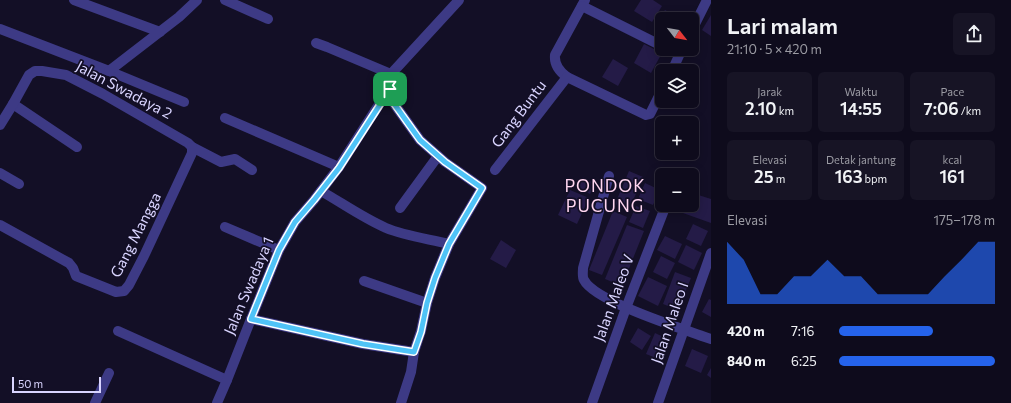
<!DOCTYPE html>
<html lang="id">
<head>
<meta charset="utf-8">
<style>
  body { margin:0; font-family:Commissioner,sans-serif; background:#171425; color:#f1f3f6; height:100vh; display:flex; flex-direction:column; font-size:15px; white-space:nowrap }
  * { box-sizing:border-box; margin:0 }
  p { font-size:13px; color:#9b9ba3 }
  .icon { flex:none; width:22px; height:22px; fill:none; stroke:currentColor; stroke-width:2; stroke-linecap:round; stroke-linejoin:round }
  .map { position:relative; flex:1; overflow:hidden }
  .drawer { display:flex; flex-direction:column; background:#0e0b1c; width:300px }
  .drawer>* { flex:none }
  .needle { width:26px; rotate:121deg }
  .buttons { position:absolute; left:655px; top:12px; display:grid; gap:8px }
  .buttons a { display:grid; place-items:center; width:44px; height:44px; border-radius:6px; background:#0e0b1c; box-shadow:0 2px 10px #0003,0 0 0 1px #2e2b3b; font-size:20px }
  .scale { position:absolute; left:12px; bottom:10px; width:89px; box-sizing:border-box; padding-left:4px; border:2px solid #d9d4ff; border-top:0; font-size:11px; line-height:14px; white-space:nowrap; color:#d9d4ff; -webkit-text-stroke:3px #130f26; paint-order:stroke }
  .pin { position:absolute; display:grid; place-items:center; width:34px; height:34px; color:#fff; margin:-17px; border-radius:8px; box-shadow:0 2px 6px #0006 }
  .round { display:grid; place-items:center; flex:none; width:42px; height:42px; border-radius:6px; background:#171425 }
  .head { display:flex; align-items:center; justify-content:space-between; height:68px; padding:0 16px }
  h1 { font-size:22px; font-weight:600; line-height:30px }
  .stats { display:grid; grid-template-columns:repeat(3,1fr); gap:6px; height:68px; padding:4px 16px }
  .stats div { display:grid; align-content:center; border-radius:6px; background:#171425; text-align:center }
  .stats b { font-size:17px; font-weight:600 }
  .stats small { font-size:11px; font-weight:400 }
  .stats p { font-size:11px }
  .chart { height:112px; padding:8px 16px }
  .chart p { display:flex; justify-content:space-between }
  .chart svg { width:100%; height:72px; margin-top:4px; fill:#2563eb; opacity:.7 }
  ul { padding:0 16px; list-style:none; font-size:13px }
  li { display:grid; grid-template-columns:64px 48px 1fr; align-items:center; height:30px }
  li i { height:10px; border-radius:5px; background:#2563eb }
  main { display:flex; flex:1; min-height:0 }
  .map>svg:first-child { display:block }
</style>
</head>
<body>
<main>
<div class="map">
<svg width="711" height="403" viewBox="0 0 711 403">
  <rect width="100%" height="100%" fill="#130f26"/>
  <!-- building -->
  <g fill="#241b47">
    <polygon points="641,0 653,0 662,6 652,22 634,11"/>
    <polygon points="665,10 679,18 678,19 662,19 662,25 657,22"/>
    <polygon points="711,15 711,36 702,30"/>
    <polygon points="644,44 662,53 651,73 634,63"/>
    <polygon points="613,59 628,68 618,86 602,77"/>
    <polygon points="629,171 643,177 629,210 615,204"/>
    <polygon points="583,177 595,184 590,194 577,187"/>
    <polygon points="645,183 660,190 653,205 638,199"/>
    <polygon points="570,190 589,198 577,224 558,215"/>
    <polygon points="692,193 711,199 711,223 683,213 686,205 692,205"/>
    <polygon points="636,206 650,211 643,228 629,222"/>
    <polygon points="613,211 627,217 602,275 589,270"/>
    <polygon points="693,224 708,231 701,246 686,239"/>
    <polygon points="627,225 644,231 622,286 605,279"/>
    <polygon points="665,236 682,244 675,259 657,250"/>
    <polygon points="501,240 516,250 506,268 490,259"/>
    <polygon points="686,245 702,253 694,270 678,262"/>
    <polygon points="661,256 675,263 667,279 653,272"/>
    <polygon points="675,272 691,278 678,310 663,304"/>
    <polygon points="648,277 667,286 658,306 638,296"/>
    <polygon points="709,299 711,300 711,317 702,312"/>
    <polygon points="638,328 651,336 642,350 630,342"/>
    <polygon points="655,333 670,340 661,360 646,354"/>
    <polygon points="692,349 708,356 701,373 685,366"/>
    <polygon points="711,368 711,378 707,375"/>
  </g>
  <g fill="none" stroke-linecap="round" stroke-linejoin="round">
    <!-- minor -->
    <g stroke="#3d3a85" stroke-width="10">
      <polyline points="74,0 160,32"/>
      <polyline points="225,0 268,19"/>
      <path d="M 585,0 L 555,55 C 554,65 560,72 567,77 L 646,115 L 650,114 L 662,90"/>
      <polyline points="582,6 662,46"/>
      <polyline points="0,29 109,71 184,102"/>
      <polyline points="692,30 707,0"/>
      <polyline points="316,43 327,47 391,74"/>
      <polyline points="109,71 179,17 197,0"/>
      <polyline points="672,71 682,49"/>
      <polyline points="13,104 77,147"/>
      <polyline points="225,118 339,167"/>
      <polyline points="0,125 13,104 29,75 35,71 42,71 66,75 103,94 188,143 192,147 221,162 235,159 252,170"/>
      <polyline points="495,170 567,77"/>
      <polyline points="0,173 19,184"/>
      <path d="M 609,176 L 583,268 C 583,272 582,277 584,280 C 595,302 686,330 711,339"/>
      <path d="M 321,191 C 342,203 363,218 386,228 C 405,236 429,239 449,244"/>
      <polyline points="400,208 438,156"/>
      <polyline points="0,225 69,263 73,268 76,276 116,292 124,291 129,285 144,256 192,153 192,147"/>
      <polyline points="225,227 279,250"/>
      <polyline points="364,281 427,303"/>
      <polyline points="251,319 363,344 414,352"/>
      <polyline points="118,331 227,380"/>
      <polyline points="95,403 109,373"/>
      <polyline points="217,403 227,380 251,319 279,250 286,238 295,222 314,200 339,167 389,89"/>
      <polyline points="401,403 411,372 414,352 421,331 427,303 435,278 449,244 482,188 445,162 420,140 390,98 389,89 391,74 459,0"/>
      <polyline points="592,403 626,308 666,205"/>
      <polyline points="658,403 711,253"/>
    </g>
  </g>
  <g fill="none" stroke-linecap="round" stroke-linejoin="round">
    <defs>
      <polygon id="route" points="390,89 390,98 420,140 445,162 482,188 449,244 435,278 427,303 421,332 414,352 363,344 251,319 279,250 295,222 314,200 339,168"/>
    </defs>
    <!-- route casing -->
    <use href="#route" stroke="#fff" stroke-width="8"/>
    <!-- route -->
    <use href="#route" stroke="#4fc3f7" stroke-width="5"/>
  </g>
  <g text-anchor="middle" stroke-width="3.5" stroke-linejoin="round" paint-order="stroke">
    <!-- street labels -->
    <g font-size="15" fill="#d9d4ff" stroke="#130f26">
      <text transform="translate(124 90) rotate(28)" y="5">Jalan Swadaya 2</text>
      <text transform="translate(519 114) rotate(-53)" y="5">Gang Buntu</text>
      <text transform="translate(136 235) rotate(-63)" y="5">Gang Mangga</text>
      <text transform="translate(249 286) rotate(-67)" y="5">Jalan Swadaya 1</text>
      <text transform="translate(614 298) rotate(-70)" y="5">Jalan Maleo V</text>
      <text transform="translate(670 323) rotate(-71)" y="5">Jalan Maleo I</text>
    </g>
    <!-- quarter labels -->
    <g font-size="17" letter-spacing="1" fill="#ffd6f0" stroke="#130f26">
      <text x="605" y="192">PONDOK<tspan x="605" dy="20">PUCUNG</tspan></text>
    </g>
  </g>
</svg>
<div class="buttons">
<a><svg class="needle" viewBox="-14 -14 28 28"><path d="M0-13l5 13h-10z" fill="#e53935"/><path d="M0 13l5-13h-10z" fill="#9b9ba3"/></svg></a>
<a><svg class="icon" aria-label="layers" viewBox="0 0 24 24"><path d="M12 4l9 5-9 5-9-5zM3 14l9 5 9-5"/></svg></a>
<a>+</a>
<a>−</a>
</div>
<div class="scale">50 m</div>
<div class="pin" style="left:390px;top:89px;background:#1e9e55"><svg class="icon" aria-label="arrive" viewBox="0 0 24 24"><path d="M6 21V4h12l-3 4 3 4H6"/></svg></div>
</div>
<section class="drawer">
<div class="head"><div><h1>Lari malam</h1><p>21:10 · 5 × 420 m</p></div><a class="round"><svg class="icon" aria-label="share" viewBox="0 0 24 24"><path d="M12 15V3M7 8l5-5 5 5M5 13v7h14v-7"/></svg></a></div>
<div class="stats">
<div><p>Jarak</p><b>2.10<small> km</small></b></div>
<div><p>Waktu</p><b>14:55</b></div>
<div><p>Pace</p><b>7:06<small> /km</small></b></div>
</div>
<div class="stats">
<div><p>Elevasi</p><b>25<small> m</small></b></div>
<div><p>Detak jantung</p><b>163<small> bpm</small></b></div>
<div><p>kcal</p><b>161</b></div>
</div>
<div class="chart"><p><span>Elevasi</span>175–178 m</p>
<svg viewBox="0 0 160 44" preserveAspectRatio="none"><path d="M0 44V6L10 17L20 38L30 38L40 27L50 27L60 17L70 27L80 27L90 38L100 38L110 38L120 38L130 27L140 17L150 6L160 6V44z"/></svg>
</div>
<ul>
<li><b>420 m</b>7:16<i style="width:60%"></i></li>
<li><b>840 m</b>6:25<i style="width:100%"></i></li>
</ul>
</section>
</main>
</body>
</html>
